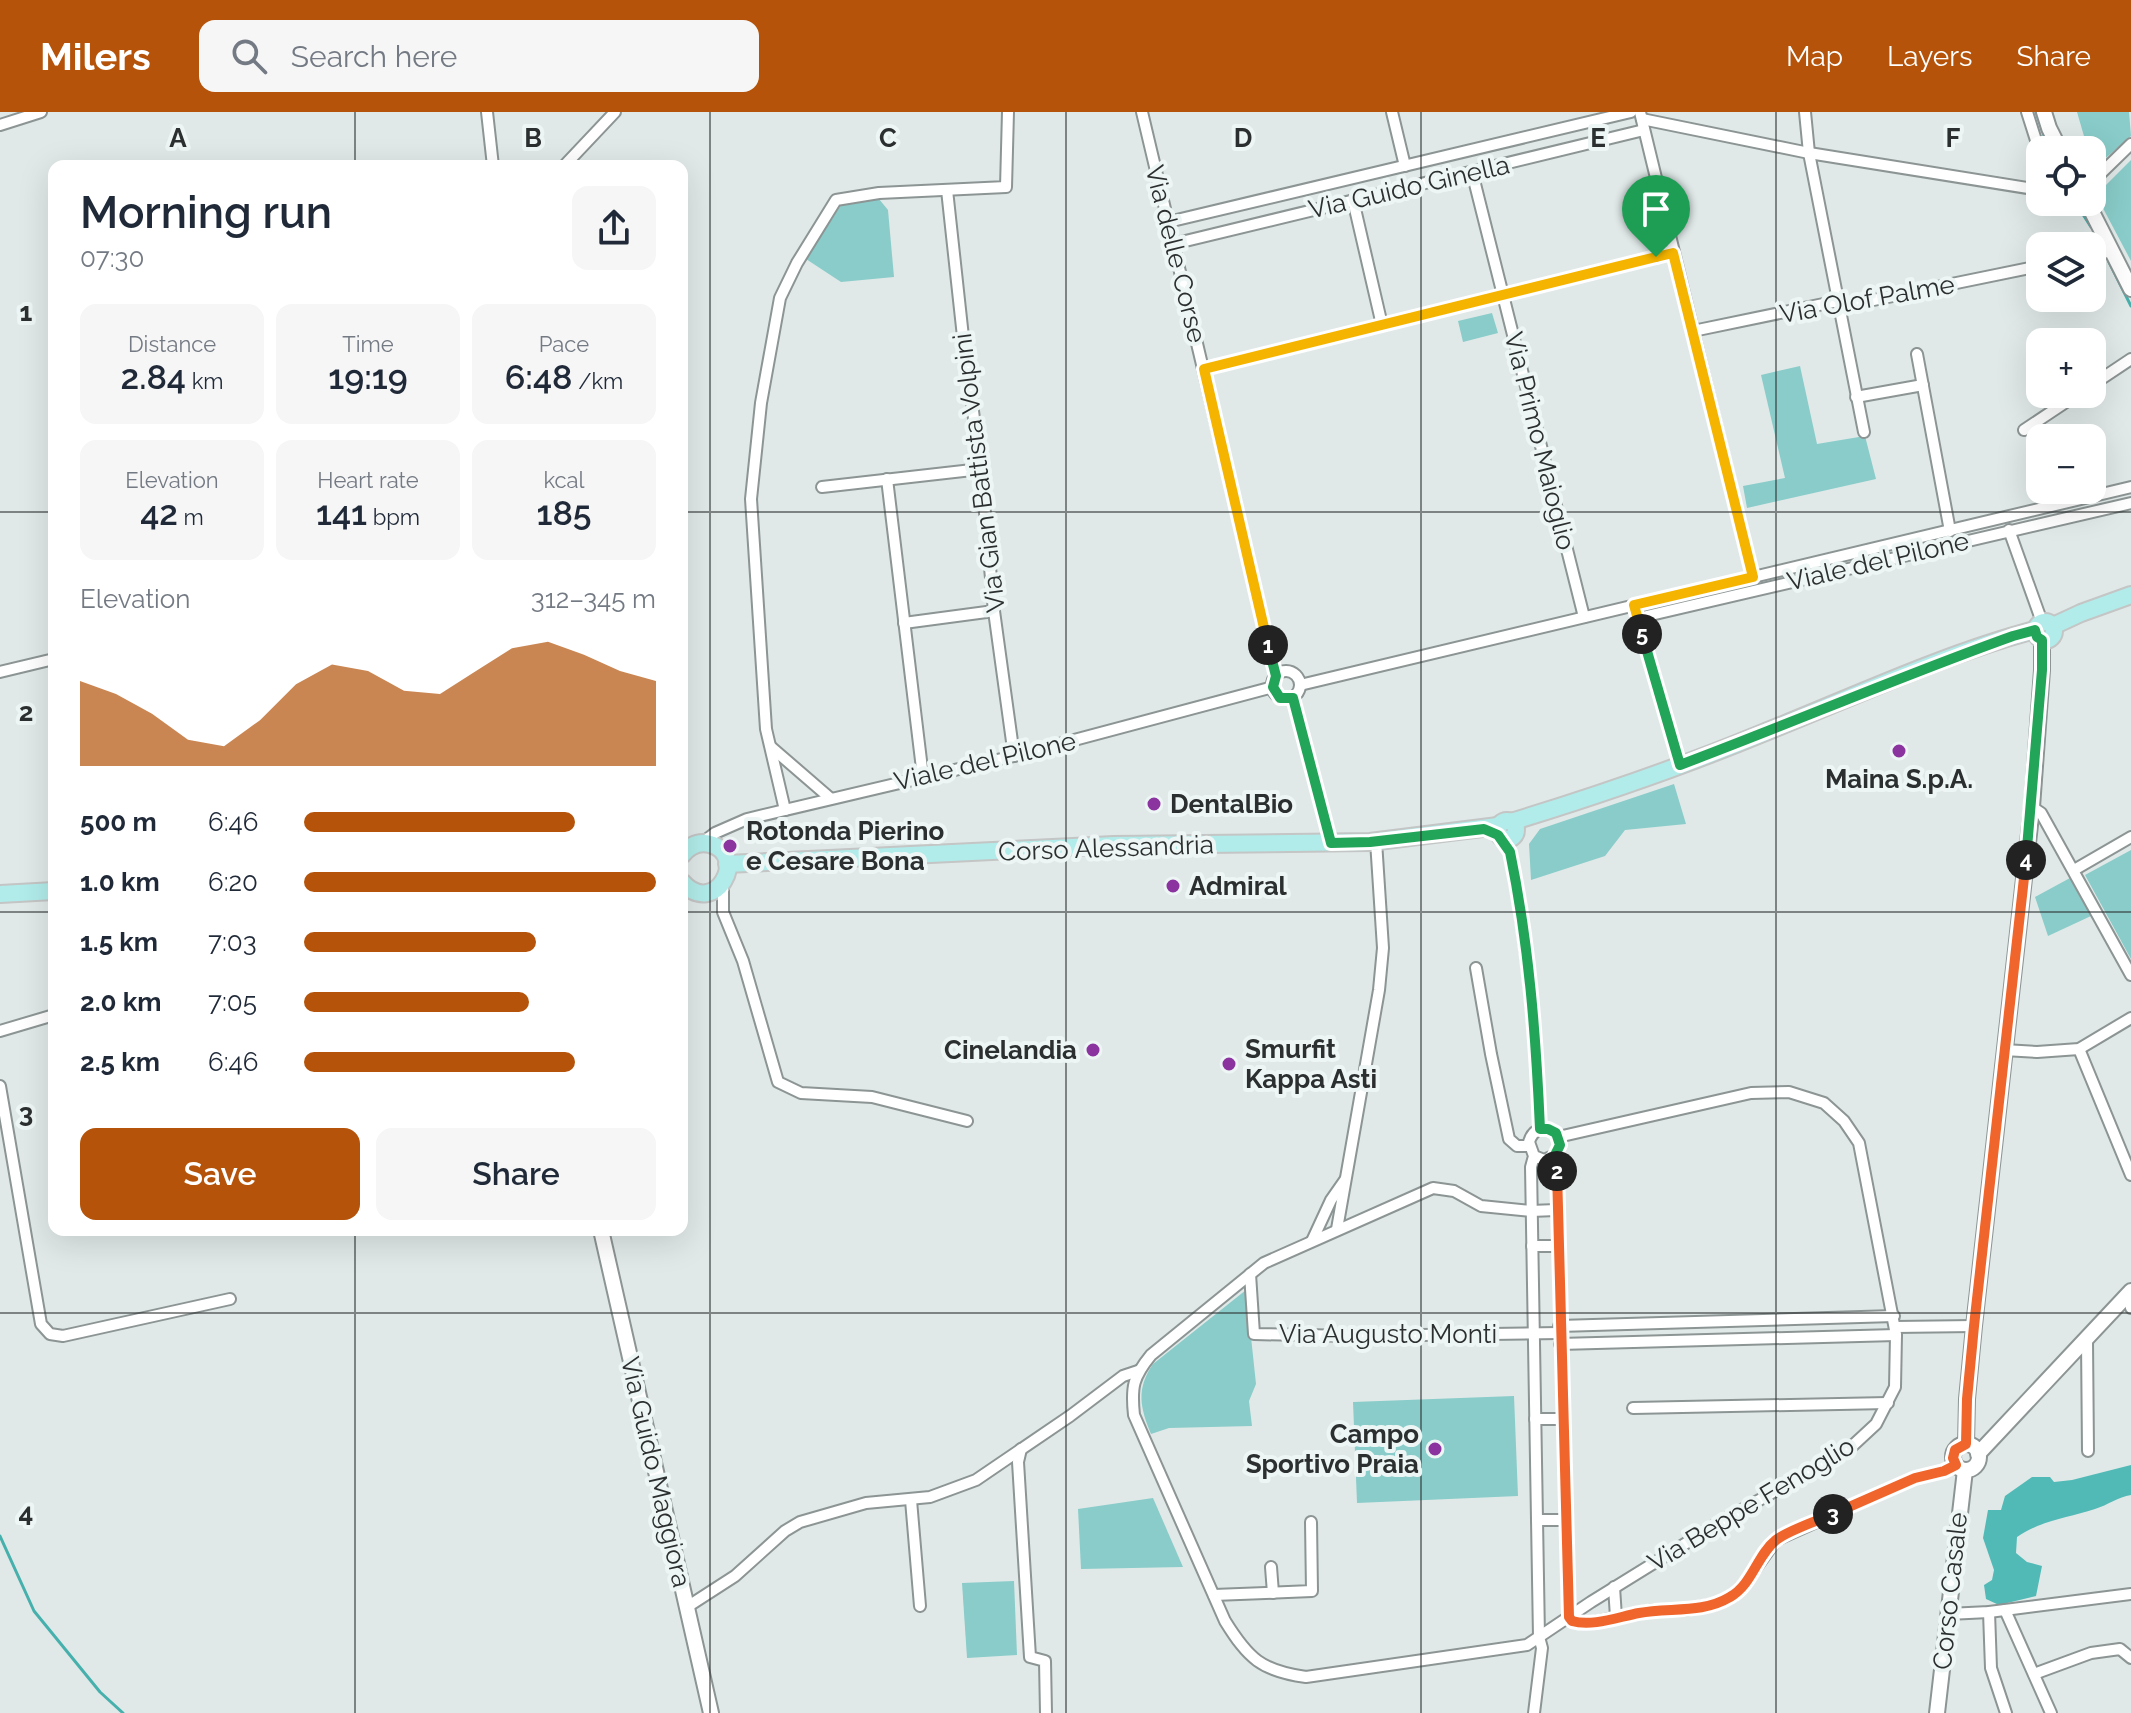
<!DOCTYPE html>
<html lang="en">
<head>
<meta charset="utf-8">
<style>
  body { margin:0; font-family:Raleway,sans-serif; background:#f6f6f7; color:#1f2937; height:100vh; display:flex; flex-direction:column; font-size:30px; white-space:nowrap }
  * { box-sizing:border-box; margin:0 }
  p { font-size:26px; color:#747a83 }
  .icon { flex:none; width:44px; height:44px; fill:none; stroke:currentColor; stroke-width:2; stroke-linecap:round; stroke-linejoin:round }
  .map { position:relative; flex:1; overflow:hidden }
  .panel { position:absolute; left:48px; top:48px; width:640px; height:1076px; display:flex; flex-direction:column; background:#fff; border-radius:16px; box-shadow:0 8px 32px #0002 }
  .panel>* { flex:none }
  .fabs { position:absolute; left:2026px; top:24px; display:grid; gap:16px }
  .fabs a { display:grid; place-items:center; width:80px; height:80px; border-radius:16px; background:#fff; box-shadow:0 8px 32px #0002; font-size:40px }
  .pin { position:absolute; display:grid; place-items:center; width:68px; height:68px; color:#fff; margin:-82px -34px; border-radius:50% 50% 50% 0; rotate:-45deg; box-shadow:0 0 8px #0007 }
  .pin .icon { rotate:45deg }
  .km { position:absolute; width:40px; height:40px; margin:-20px; border-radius:50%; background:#222; color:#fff; font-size:22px; line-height:40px; text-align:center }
  .round { display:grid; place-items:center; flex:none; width:84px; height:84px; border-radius:16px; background:#f6f6f7 }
  .summary { display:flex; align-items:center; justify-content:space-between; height:136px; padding:0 32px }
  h1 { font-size:44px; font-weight:600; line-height:60px }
  .stats { display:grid; grid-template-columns:repeat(3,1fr); gap:12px; height:136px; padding:8px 32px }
  .stats div { display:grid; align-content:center; border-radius:16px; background:#f6f6f7; text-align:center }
  .stats b { font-size:34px; font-weight:600 }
  .stats small { font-size:22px; font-weight:400 }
  .stats p { font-size:22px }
  .chart { height:224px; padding:16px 32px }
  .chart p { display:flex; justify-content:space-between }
  .chart svg { width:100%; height:144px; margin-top:8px; fill:#b45309; opacity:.7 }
  .primary-button { display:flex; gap:16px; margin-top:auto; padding:16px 32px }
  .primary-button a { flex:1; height:92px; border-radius:16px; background:#b45309; color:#fff; font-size:32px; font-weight:600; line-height:92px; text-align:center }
  .primary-button a+a { background:#f6f6f7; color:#1f2937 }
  ul { padding:0 32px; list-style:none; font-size:26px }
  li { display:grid; grid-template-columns:128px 96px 1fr; align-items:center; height:60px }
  li i { height:20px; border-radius:10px; background:#b45309 }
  header { display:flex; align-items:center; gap:48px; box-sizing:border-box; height:112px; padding:0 40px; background:#b45309; color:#fff }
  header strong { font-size:38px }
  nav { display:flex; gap:44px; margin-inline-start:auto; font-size:28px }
  .search { width:560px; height:72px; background:#f6f6f7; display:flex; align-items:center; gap:20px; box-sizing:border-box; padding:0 28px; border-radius:16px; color:#747a83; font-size:30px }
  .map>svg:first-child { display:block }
</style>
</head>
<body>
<header>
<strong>Milers</strong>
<div class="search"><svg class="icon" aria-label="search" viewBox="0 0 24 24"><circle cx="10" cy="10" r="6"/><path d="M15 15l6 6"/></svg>Search here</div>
<nav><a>Map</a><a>Layers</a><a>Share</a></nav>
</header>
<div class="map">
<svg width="2131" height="1601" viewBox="0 0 2131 1601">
  <rect width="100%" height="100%" fill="#e0e9e8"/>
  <!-- green -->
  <g fill="#89ccc9">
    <polygon points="2077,0 2129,0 2131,24 2093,57 2092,38 2088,38"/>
    <polygon points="2131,48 2131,149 2096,83"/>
    <polygon points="879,87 888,98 894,165 841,170 806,147 843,90"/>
    <polygon points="1492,201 1498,221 1463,230 1458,209"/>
    <polygon points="1800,254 1817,332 1865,324 1876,367 1747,396 1743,374 1785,366 1761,263"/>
    <polygon points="1674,672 1686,712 1625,718 1605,744 1531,768 1529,732 1540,717"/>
    <polygon points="2131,738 2131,847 2085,763"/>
    <polygon points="2070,766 2091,804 2048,824 2035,785"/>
    <path d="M 1246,1178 L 1256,1272 L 1249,1289 L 1252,1314 L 1169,1316 L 1151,1322 C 1140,1295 1136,1277 1153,1252 Z"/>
    <polygon points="1514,1284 1518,1384 1357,1391 1353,1290"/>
    <polygon points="1153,1386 1183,1455 1081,1457 1078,1397"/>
    <polygon points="1014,1469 1017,1543 967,1546 962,1471"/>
  </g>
  <!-- forest -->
  <path fill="#51bab7" d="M 2131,1353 L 2131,1383 C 2118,1385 2108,1393 2095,1397 C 2068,1406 2042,1408 2017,1425 L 2016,1441 L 2027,1450 L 2042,1454 L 2036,1484 L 1999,1493 L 1986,1487 L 1984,1473 L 1992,1468 L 1994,1458 L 1983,1426 L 1988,1398 L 2001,1398 L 2005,1384 L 2032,1365 L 2050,1365 L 2054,1370 L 2072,1368 Z"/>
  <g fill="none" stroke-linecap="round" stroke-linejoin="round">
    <!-- stream -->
    <g stroke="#46b0ad" stroke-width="3">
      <polyline points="2036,0 2049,38"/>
      <polyline points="2077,93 2091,115"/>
      <polyline points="2109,150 2131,194"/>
      <polyline points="0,1424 34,1499 100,1580 123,1601"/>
    </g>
    <defs>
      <g id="street">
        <polyline points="487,0 493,54"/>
        <polyline points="1142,0 1276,564"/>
        <polyline points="1392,0 1405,54"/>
        <polyline points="1640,0 1753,465"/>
        <polyline points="1805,0 1809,41 1864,320"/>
        <polyline points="2027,0 2040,41"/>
        <polyline points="1642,7 1809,41 2040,78"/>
        <polyline points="0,13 41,0"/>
        <polyline points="564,54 615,0"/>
        <polyline points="1472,60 1584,505"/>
        <polyline points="2092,70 2131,32"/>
        <polyline points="947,78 964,234 981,357 994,499 1014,644"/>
        <polyline points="1353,88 1382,213"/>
        <polyline points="1168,110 1631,0"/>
        <polyline points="1173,132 1644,18"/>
        <polyline points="2092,143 2112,139"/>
        <polyline points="1693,219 1838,189 1849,193 2040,154"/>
        <polyline points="1917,242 1950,419"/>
        <polyline points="1204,257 1673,141"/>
        <polyline points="2092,273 2131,247"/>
        <polyline points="1856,285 1923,273"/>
        <polyline points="2024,318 2078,282"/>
        <polyline points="887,367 923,665"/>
        <polyline points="822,375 981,357"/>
        <polyline points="2009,418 2042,510"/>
        <polyline points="1634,493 1638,506 2131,391"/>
        <polyline points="1638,506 1680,653"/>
        <polyline points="904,511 994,499"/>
        <circle cx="1286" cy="573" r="14"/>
        <polyline points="0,560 54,547"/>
        <polyline points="1300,573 2131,375"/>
        <polyline points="1293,586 1331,731"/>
        <polyline points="771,635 830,686"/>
        <polyline points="2032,695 2041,701 2131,863"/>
        <polyline points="785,698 766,617 751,387 761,291 780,186 797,151 836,88 879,81 1006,75 1008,0"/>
        <path d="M 1502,727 L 1510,740 C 1528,832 1536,923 1540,1017"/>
        <polyline points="702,731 715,721 747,707 1014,644 1273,575"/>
        <polyline points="2074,758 2131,725"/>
        <polyline points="723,772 723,800 743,849 778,970 801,981 872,985 967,1009"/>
        <polyline points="1476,856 1491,942 1509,1027 1517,1034 1529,1034"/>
        <polyline points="0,919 54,903"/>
        <polyline points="2079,937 2131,1063"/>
        <polyline points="2004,938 2037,940 2079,937 2131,906"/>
        <polyline points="0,974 41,1212 50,1222 63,1224 230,1187"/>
        <path d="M 1534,1044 L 1544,1048 L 1557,1042 L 1560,1033 L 1556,1021 C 1545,1013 1533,1016 1529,1030 L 1534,1044 L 1531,1055 L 1539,1525 L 1542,1536 L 1534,1601"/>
        <polyline points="1554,1045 1557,1055 1569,1505 1572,1509 1589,1511 1653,1498 1684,1498 1716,1492 1733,1484 1746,1470 1776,1428 1915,1366 1944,1359 1956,1353"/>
        <path d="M 1556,1098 L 1531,1099 L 1481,1094 L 1454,1079 L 1433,1076 L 1264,1151 L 1151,1243 C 1133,1265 1131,1275 1134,1303 L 1225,1509 C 1248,1546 1261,1559 1306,1565 L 1527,1533 L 1591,1490 L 1717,1412 L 1849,1337 L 1876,1312 L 1895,1275 L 1896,1223 L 1859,1031 L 1844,1009 L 1824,991 L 1789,980 L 1751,981 L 1558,1025"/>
        <polyline points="1337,1117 1379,878 1383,836 1376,729"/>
        <polyline points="1312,1129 1331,1088 1345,1068"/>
        <polyline points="1532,1134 1557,1134"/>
        <polyline points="1250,1162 1254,1222 1350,1224 1560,1221"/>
        <polyline points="2131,1183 2128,1183 2131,1196"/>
        <polyline points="1559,1214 1894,1204"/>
        <polyline points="1895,1215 1974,1214"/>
        <polyline points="2087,1229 2088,1339"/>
        <polyline points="1560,1232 1896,1223"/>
        <polyline points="1633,1296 1888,1291"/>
        <polyline points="1535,1307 1562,1307"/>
        <polyline points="1021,1337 1018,1350 1030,1545 1045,1549 1046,1601"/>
        <polyline points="911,1388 920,1494"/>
        <polyline points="1537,1408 1565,1408"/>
        <polyline points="1271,1455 1273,1481"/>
        <polyline points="1614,1475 1616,1505"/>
        <polyline points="1214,1483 1312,1479 1311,1410"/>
        <polyline points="687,1495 735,1464 785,1419 800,1410 866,1391 930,1385 976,1368 1070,1304 1123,1264 1138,1259"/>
        <polyline points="2005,1498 2051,1601"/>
        <polyline points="1989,1500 1991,1556 2006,1601"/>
        <polyline points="1948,1502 1989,1500 2131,1482"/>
        <polyline points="2034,1562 2091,1541 2120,1537 2131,1546"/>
      </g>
      <g id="secondary">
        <polyline points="2044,0 2049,16 2060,38"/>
        <polyline points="2087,90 2131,177"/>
        <polyline points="601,1118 711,1601"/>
        <polyline points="1966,1332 1967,1287 1974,1214 2032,695 2042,558 2042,528"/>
        <circle cx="1966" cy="1345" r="13"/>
        <polyline points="1978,1342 2131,1179"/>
        <polyline points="1937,1601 1965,1358"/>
      </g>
      <g id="primary">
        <circle cx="2045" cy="519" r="9"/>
        <polyline points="2053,514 2081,501 2131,483"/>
        <circle cx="1507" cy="718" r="9"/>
        <path d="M 1511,710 C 1596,684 1681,655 1763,621 C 1851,586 1944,542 2035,518"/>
        <path d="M 682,743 C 689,734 698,729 710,732 C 750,743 715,807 682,770"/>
        <polyline points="727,752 1114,733 1370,730 1498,714"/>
        <polyline points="0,782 54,779"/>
      </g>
    </defs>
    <!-- street casing -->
    <use href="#street" stroke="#8c9494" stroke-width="14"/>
    <!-- secondary casing -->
    <use href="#secondary" stroke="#8c9494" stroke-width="18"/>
    <!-- primary casing -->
    <use href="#primary" stroke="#c4c5c5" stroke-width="20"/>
    <!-- street -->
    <use href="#street" stroke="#fff" stroke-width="10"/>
    <!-- secondary -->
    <use href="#secondary" stroke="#fff" stroke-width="14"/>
    <!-- primary -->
    <use href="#primary" stroke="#b1ecea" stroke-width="16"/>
  </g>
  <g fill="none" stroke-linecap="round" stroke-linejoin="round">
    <defs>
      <polyline id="split-1" points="1268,533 1204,257 1656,145"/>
      <path id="split-2" d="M 1268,533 L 1276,564 L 1273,575 L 1280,586 L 1293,586 L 1331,731 L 1370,730 L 1484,717 L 1498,723 L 1510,740 C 1529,832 1536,924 1540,1017 L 1548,1017 L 1556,1021 L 1560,1033 L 1554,1045 L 1557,1059"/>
      <path id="split-3" d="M 1557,1059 L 1569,1505 L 1572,1509 C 1592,1515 1618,1505 1639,1501 C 1669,1495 1702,1502 1730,1485 C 1752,1473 1757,1443 1776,1428 C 1789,1418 1817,1409 1833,1402"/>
      <polyline id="split-4" points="1833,1402 1915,1366 1944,1359 1956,1353 1953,1346 1955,1338 1966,1332 1967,1287 1974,1214 2026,748"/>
      <path id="split-5" d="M 1642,522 L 1680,653 C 1792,611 1901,564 2013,524 L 2035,518 L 2037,525 L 2042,528 L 2042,558 L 2026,748"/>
      <polyline id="split-6" points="1642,522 1634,493 1753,465 1673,141 1656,145"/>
    </defs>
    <!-- split-1 casing -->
    <use href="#split-1" stroke="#fff" stroke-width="16"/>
    <!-- split-2 casing -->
    <use href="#split-2" stroke="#fff" stroke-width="16"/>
    <!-- split-3 casing -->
    <use href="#split-3" stroke="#fff" stroke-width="16"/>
    <!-- split-4 casing -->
    <use href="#split-4" stroke="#fff" stroke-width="16"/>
    <!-- split-5 casing -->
    <use href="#split-5" stroke="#fff" stroke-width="16"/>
    <!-- split-6 casing -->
    <use href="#split-6" stroke="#fff" stroke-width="16"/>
    <!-- split-1 -->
    <use href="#split-1" stroke="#f5b400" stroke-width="10"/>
    <!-- split-2 -->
    <use href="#split-2" stroke="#22a559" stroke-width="10"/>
    <!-- split-3 -->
    <use href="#split-3" stroke="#f0652b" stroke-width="10"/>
    <!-- split-4 -->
    <use href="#split-4" stroke="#f0652b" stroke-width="10"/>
    <!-- split-5 -->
    <use href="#split-5" stroke="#22a559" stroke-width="10"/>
    <!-- split-6 -->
    <use href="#split-6" stroke="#f5b400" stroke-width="10"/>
  </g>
  <!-- grid -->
  <path fill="none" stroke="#2c2f2f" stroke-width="2" stroke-opacity="0.55" d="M 355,0 L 355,54M 710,0 L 710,1601M 1066,0 L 1066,1601M 1421,0 L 1421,1601M 1776,0 L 1776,1601M 0,400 L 54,400M 682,400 L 2131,400M 0,800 L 54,800M 682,800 L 2131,800M 355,1118 L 355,1601M 0,1201 L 2131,1201"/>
  <!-- markers -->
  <g fill="#8b339f" stroke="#edf6f5" stroke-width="3">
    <circle cx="1899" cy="639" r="8"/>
    <circle cx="1154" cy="692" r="8"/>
    <circle cx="730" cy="734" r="8"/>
    <circle cx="1173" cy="774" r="8"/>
    <circle cx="1093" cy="938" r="8"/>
    <circle cx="1229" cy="952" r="8"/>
    <circle cx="1435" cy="1337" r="8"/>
  </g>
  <g text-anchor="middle" stroke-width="8" stroke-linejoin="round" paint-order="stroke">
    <!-- street labels -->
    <g font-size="26" fill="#2c2f2f" stroke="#edf6f5">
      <text transform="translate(1409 75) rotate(-13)" y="9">Via Guido Ginella</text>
      <text transform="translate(1176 142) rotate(76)" y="9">Via delle Corse</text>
      <text transform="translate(1867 187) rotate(-10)" y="9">Via Olof Palme</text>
      <text transform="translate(1540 329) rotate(76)" y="9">Via Primo Maioglio</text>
      <text transform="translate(979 361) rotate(-97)" y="9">Via Gian Battista Volpini</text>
      <text transform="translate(1878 449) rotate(-13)" y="9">Viale del Pilone</text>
      <text transform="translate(985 649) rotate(-13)" y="9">Viale del Pilone</text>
      <text transform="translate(1106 736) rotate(-2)" y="9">Corso Alessandria</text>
      <text x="1388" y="1231">Via Augusto Monti</text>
      <text transform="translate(656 1360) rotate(77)" y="9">Via Guido Maggiora</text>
      <text transform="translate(1751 1392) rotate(-31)" y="9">Via Beppe Fenoglio</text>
      <text transform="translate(1950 1479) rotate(-84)" y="9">Corso Casale</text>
    </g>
    <!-- poi labels -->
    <g font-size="26" font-weight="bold" fill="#2c2f2f" stroke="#edf6f5" text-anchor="start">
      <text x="1899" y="676" text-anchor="middle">Maina S.p.A.</text>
      <text x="1170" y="701">DentalBio</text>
      <text x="746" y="728">Rotonda Pierino<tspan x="746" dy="30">e Cesare Bona</tspan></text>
      <text x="1189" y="783">Admiral</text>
      <text x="1245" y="946">Smurfit<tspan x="1245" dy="30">Kappa Asti</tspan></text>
      <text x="1077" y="947" text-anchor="end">Cinelandia</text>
      <text x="1419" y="1331" text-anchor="end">Campo<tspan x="1419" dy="30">Sportivo Praia</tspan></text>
    </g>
  </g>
  <g font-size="26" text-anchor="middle" font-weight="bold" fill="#2c2f2f" stroke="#edf6f5" stroke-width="8" stroke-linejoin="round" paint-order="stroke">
    <text x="178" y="35">A</text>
    <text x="533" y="35">B</text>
    <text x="888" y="35">C</text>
    <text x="1243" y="35">D</text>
    <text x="1598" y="35">E</text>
    <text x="1953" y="35">F</text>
    <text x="26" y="209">1</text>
    <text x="26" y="609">2</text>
    <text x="26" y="1010">3</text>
    <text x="26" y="1410">4</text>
  </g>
</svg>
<div class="fabs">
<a><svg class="icon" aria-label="locate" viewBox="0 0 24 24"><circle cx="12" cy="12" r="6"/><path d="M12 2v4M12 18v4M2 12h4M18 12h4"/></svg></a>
<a><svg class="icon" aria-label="layers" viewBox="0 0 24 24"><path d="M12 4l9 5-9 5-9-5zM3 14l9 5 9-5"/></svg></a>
<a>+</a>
<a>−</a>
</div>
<div class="pin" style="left:1656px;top:145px;background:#1e9e55"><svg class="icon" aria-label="arrive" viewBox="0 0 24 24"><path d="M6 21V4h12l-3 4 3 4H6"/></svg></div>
<b class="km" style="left:1268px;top:533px">1</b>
<b class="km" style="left:1557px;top:1059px">2</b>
<b class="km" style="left:1833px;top:1402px">3</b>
<b class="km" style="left:2026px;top:748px">4</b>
<b class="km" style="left:1642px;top:522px">5</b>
<section class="panel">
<div class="summary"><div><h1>Morning run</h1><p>07:30</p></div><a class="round"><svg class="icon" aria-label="share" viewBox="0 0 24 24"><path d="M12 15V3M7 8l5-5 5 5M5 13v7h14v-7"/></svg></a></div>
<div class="stats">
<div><p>Distance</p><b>2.84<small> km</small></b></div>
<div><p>Time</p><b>19:19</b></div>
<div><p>Pace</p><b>6:48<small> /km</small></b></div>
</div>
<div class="stats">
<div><p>Elevation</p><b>42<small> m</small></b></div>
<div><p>Heart rate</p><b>141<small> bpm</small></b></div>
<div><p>kcal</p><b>185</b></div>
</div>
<div class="chart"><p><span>Elevation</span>312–345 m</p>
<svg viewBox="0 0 160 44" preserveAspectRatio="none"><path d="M0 44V18L10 22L20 28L30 36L40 38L50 30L60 19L70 13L80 15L90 21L100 22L110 15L120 8L130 6L140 10L150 15L160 18V44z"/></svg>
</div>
<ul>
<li><b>500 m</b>6:46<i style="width:77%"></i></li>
<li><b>1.0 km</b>6:20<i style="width:100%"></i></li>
<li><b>1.5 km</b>7:03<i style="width:66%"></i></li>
<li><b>2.0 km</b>7:05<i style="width:64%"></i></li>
<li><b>2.5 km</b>6:46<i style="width:77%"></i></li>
</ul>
<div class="primary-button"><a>Save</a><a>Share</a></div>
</section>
</div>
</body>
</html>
